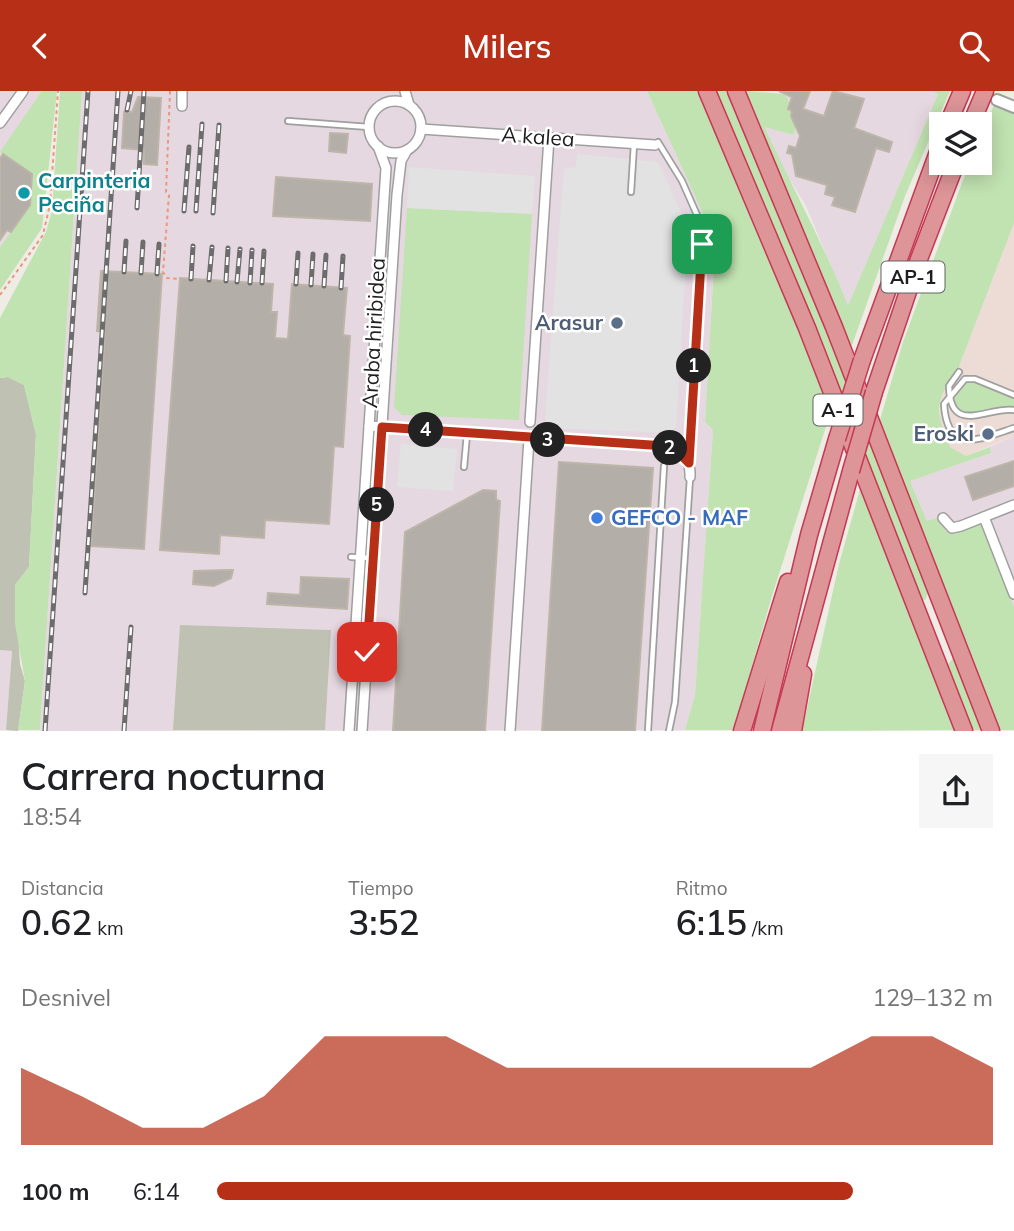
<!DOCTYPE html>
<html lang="es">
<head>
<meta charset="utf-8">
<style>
  body { margin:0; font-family:Mulish,sans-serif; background:#f6f6f6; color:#202124; height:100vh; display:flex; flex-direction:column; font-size:26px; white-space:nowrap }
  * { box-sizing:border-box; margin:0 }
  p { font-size:23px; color:#757577 }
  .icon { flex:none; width:38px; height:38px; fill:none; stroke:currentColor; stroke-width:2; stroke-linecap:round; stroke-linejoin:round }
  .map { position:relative; height:640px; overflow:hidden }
  .drawer { display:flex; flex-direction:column; background:#fff; flex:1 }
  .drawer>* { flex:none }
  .fabs { position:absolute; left:929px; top:21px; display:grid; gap:14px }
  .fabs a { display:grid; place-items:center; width:63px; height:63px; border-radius:0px; background:#fff; box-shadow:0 4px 18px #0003; font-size:35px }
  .pin { position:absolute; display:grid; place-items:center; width:60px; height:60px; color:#fff; margin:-30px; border-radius:14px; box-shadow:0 4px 10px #0006 }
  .km { position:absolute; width:35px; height:35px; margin:-18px; border-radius:50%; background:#222; color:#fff; font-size:19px; line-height:35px; text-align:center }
  .round { display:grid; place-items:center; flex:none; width:74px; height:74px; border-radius:0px; background:#f6f6f6 }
  .summary { display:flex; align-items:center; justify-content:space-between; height:119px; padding:0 21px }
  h1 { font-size:38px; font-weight:600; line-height:52px }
  .metrics { display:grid; grid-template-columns:repeat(3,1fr); gap:10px; height:119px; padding:7px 21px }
  .metrics div { display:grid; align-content:center }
  .metrics b { font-size:35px; font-weight:600 }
  .metrics small { font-size:19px; font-weight:400 }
  .metrics p { font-size:19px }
  .chart { height:196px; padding:14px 21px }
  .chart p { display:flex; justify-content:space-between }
  .chart svg { width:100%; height:126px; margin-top:7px; fill:#b62f16; opacity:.7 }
  ul { padding:0 21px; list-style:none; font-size:23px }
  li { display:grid; grid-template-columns:112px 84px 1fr; align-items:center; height:52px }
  li i { height:18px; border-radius:9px; background:#b62f16 }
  header { display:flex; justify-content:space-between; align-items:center; height:91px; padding:0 21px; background:#b62f16; color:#fff; font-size:32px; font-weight:600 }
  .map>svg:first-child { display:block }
</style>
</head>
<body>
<header><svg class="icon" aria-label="back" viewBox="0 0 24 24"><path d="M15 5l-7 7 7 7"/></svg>Milers<svg class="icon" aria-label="search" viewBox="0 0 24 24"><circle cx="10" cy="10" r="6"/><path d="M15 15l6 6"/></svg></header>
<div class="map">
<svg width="1014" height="640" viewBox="0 0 1014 640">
  <rect width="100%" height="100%" fill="#eeece5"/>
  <!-- commercial -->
  <polygon fill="#eddbd6" points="1014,132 1014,345 966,365 950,356 939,328 941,307 946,292 958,278"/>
  <!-- industrial -->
  <g fill="#e6d8e1">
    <polygon points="0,0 48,0 30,114 0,156"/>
    <polygon points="82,0 647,0 710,138 709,154 715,155 705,331 713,339 706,444 695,604 685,639 40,640"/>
    <polygon points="776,0 933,0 938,3 848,216 806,115 785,81 765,35 794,44 796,36 785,3"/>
    <polygon points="1014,345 1014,516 982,433 954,442 927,430 910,390 991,362 990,356"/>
    <polygon points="0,559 12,560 6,639 0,639"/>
  </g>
  <!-- construction -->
  <g fill="#bfc1b2">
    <polygon points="8,286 24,294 36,343 29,476 15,494 20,573 25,590 18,640 6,639 12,560 0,559 0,287"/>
    <polygon points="180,534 331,539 325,639 173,639"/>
  </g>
  <!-- grass -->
  <g fill="#c1e2b1">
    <polygon points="42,0 57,0 42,137 0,199 0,156 30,114 31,83 0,61"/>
    <polygon points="60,0 82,0 40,639 18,639 25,590 15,533 15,494 29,476 36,344 24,294 8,286 0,287 0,227 46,141 52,120"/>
    <polygon points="647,0 698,0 770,164 831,320 771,508 734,639 685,639 695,604 713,339 705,331 715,156 709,154 710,138"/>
    <polygon points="714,0 730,0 930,497 925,509 920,508"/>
    <path d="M 745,0 L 785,3 L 790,13 L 788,18 L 792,20 L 791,25 L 796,35 L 794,44 L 765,36 C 792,97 824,153 848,215 L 938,3 L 933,0 L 950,0 L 905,105 L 851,257 Z"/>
    <path d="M 994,14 L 1014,23 L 1014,132 L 958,278 C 934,310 935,320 950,356 L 966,365 L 990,356 L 991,362 L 910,390 L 927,430 L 937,427 L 946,440 L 954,442 L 982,433 L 1014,516 L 1014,639 L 999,639 L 879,332 L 903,251 L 962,92 L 970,72 L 980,72 L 980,48 Z"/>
    <polygon points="407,117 532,123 519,329 402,324 394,316"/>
    <path d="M 974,290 L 1014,306 L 1014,316 C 992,314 969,337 953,312 L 954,301 L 965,292 Z"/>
    <polygon points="861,395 955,639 802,640 839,473"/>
    <polygon points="953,567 957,569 985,639 970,639 946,576"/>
  </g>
  <!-- parking -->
  <g fill="#e2e2e2">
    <polygon points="577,63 658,71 688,136 676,336 670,342 552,337 545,328 564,78 576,76"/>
    <polygon points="409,76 535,85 532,123 407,117"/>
    <polygon points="401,353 457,358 453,400 397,396"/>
  </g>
  <!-- building -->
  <g fill="#b3aea8" stroke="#beb5a9" stroke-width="2">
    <polygon points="779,0 810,0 803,18 824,25 833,0 864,8 854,37 892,51 889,61 876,57 855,121 832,114 835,106 825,103 827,94 796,85 792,63 787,62 789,55 796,57 800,45 791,25 792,20 788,18 792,6"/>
    <polygon points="138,6 161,7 157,74 144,73 144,59 122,57 124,21 132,21"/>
    <polygon points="330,42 348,43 346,62 329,60"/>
    <polygon points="3,63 32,83 30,114 11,141 7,139 0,149 0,68"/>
    <polygon points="276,86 372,93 370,130 273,125"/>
    <polygon points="101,180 162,183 144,458 91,455 105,241 97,240"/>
    <polygon points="180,187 273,193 271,221 277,221 275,247 288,248 292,193 347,197 343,244 350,245 343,356 334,355 329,433 265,429 264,447 220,444 219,463 160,459"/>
    <polygon points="1014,370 1014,395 973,409 965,386"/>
    <polygon points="559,371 653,377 635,640 542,640"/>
    <polygon points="483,399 496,400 496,409 500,410 485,640 393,640 405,441"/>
    <polygon points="228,479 233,479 231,487 214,495 193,493 194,480"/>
    <polygon points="301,486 349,488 347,518 267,513 268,502 300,504"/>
  </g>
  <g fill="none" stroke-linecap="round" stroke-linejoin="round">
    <defs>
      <g id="service">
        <polyline points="288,30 369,36"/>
        <polyline points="658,51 682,90 701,133 689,372"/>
        <polyline points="631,101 634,53"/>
        <path d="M 959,281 L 949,295 C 950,346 988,315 1014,319"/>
        <path d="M 1014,304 L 975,288 L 965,288 L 944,313 C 947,365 980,348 1014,337"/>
        <polyline points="464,376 467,343"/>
        <polyline points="351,466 372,467"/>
        <polyline points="648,640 664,375"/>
        <polyline points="669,640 675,611 690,387"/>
      </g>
      <g id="minor">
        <polyline points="405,0 409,14"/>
        <circle cx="395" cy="36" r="26"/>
        <polyline points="182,15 182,0"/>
        <polyline points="0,32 23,0"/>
        <polyline points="421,38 655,54"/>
        <polyline points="530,331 549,47"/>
        <path d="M 369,335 L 666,355 C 682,361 691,369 690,386"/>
        <polyline points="984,426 1014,503"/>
        <polyline points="943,427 952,437 961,435 1014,414"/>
        <polyline points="349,640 386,77 378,55"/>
        <polyline points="362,640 397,104 401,70 407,59"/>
        <polyline points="510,640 529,348"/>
      </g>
      <polyline id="tertiary" points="997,9 1014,16"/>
      <g id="motorway">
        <polyline points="707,0 807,237 964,640"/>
        <polyline points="736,0 834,236 991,640"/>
        <polyline points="948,33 962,0"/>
        <polyline points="971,33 985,0"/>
        <polyline points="862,269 942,50"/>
        <polyline points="874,301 919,168 956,72"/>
        <polyline points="742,640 788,491"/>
        <polyline points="762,640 809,444 837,348"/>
        <polyline points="780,640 851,380"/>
        <polyline points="793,640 803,583"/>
      </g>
    </defs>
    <!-- service casing -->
    <use href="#service" stroke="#9f9f9f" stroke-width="8"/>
    <!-- minor casing -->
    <use href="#minor" stroke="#9f9f9f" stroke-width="12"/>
    <!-- tertiary casing -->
    <use href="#tertiary" stroke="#9f9f9f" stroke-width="14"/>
    <!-- motorway casing -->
    <use href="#motorway" stroke="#c63853" stroke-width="19"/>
    <!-- path -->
    <g stroke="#ea977a" stroke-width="2" stroke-dasharray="3.5 3.5" stroke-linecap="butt">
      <polyline points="170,0 166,101 169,104 163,181 167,187 179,188"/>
      <polyline points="0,204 43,144 50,113 58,0"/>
    </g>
    <!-- service -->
    <use href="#service" stroke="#fff" stroke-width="4.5"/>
    <!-- minor -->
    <use href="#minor" stroke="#fff" stroke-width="9"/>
    <!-- tertiary -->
    <use href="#tertiary" stroke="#fff" stroke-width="10"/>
    <!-- motorway -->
    <use href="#motorway" stroke="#dd9598" stroke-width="16"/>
    <defs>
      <g id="rail">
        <polyline points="127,19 131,0"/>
        <polyline points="137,117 144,0"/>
        <polyline points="184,120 189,56"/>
        <polyline points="196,120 202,33"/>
        <polyline points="213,122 219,34"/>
        <polyline points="124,181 126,150"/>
        <polyline points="141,182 143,151"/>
        <polyline points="157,183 159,153"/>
        <polyline points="191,188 193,155"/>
        <polyline points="209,189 212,156"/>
        <polyline points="226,190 228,157"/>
        <polyline points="237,191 240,158"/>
        <polyline points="250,192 252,159"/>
        <polyline points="262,192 264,160"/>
        <polyline points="296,193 298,162"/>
        <polyline points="311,194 313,163"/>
        <polyline points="324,195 326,164"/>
        <polyline points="341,197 343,165"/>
        <polyline points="85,502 118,0"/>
        <polyline points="45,640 88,0"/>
        <polyline points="124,640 131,536"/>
      </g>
    </defs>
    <!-- rail casing -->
    <use href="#rail" stroke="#6c6c6c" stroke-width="5"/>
    <!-- rail -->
    <use href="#rail" stroke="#fff" stroke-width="2.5" stroke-dasharray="8" stroke-linecap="butt"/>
    <defs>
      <g id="motorway-bridge">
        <polyline points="837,348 862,269"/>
        <polyline points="851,380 874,301"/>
      </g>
    </defs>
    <!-- motorway-bridge casing -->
    <use href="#motorway-bridge" stroke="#c63853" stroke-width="19" stroke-linecap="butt"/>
    <!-- motorway-bridge -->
    <use href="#motorway-bridge" stroke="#dd9598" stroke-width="16"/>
  </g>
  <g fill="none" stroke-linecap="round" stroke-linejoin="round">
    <defs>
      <polyline id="route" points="367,561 382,336 666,355 676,359 689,372 702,153"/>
    </defs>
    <!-- route casing -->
    <use href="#route" stroke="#fff" stroke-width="14"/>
    <!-- route -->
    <use href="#route" stroke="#b62f16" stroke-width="9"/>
  </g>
  <!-- markers -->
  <circle fill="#0f9aa8" stroke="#fff" stroke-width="2.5" cx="24" cy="102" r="7"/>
  <g fill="#5c6f8a" stroke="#fff" stroke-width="2.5">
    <circle cx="617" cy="232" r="7"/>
    <circle cx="988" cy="343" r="7"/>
  </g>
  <circle fill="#3f7fe0" stroke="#fff" stroke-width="2.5" cx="597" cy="427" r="7"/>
  <g text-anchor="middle" stroke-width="5" stroke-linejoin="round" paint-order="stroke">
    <!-- shield labels -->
    <g fill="#fff" stroke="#626262" stroke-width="2">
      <rect x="881.5" y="170.5" width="63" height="31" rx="5"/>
      <rect x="813.5" y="303.5" width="49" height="31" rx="5"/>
    </g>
    <g font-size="19" font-weight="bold" fill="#1e1e1e">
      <text x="913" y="193">AP-1</text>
      <text x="838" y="326">A-1</text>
    </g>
    <!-- street labels -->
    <g font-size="21" fill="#1e1e1e" stroke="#fff">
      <text transform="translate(538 46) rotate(4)" y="7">A kalea</text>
      <text transform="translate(374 242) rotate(-87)" y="7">Araba hiribidea</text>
    </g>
    <!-- culture labels -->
    <g font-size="21" font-weight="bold" fill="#0d838f" stroke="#fff" text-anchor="start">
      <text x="38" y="97">Carpinteria<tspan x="38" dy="24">Peciña</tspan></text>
    </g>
    <!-- service labels -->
    <g font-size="21" font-weight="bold" fill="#4e5e75" stroke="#fff" text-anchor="end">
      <text x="603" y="239">Arasur</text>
      <text x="974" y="350">Eroski</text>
    </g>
    <!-- shop labels -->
    <g font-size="21" font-weight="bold" fill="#366cbe" stroke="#fff" text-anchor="start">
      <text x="611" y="434">GEFCO - MAF</text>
    </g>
  </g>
</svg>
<div class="fabs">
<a><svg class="icon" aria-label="layers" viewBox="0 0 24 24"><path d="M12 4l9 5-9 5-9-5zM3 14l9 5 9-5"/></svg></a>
</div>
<div class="pin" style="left:702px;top:153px;background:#1e9e55"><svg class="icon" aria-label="arrive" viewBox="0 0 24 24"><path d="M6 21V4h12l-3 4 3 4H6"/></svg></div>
<div class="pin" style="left:367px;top:561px;background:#d93025"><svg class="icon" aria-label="check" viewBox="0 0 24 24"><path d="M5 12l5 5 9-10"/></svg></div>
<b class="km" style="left:694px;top:275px">1</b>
<b class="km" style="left:670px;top:357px">2</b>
<b class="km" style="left:548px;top:349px">3</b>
<b class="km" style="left:426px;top:339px">4</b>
<b class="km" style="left:377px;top:414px">5</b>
</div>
<section class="drawer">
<div class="summary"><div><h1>Carrera nocturna</h1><p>18:54</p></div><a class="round"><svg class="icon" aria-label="share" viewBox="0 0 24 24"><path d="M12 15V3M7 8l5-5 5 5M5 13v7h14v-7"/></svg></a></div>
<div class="metrics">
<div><p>Distancia</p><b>0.62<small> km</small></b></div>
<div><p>Tiempo</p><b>3:52</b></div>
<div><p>Ritmo</p><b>6:15<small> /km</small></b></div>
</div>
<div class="chart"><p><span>Desnivel</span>129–132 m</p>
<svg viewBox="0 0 160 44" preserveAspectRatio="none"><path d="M0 44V17L10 27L20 38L30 38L40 27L50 6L60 6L70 6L80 17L90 17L100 17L110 17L120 17L130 17L140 6L150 6L160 17V44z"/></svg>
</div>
<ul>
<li><b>100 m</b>6:14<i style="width:82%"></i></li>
</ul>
</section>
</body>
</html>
